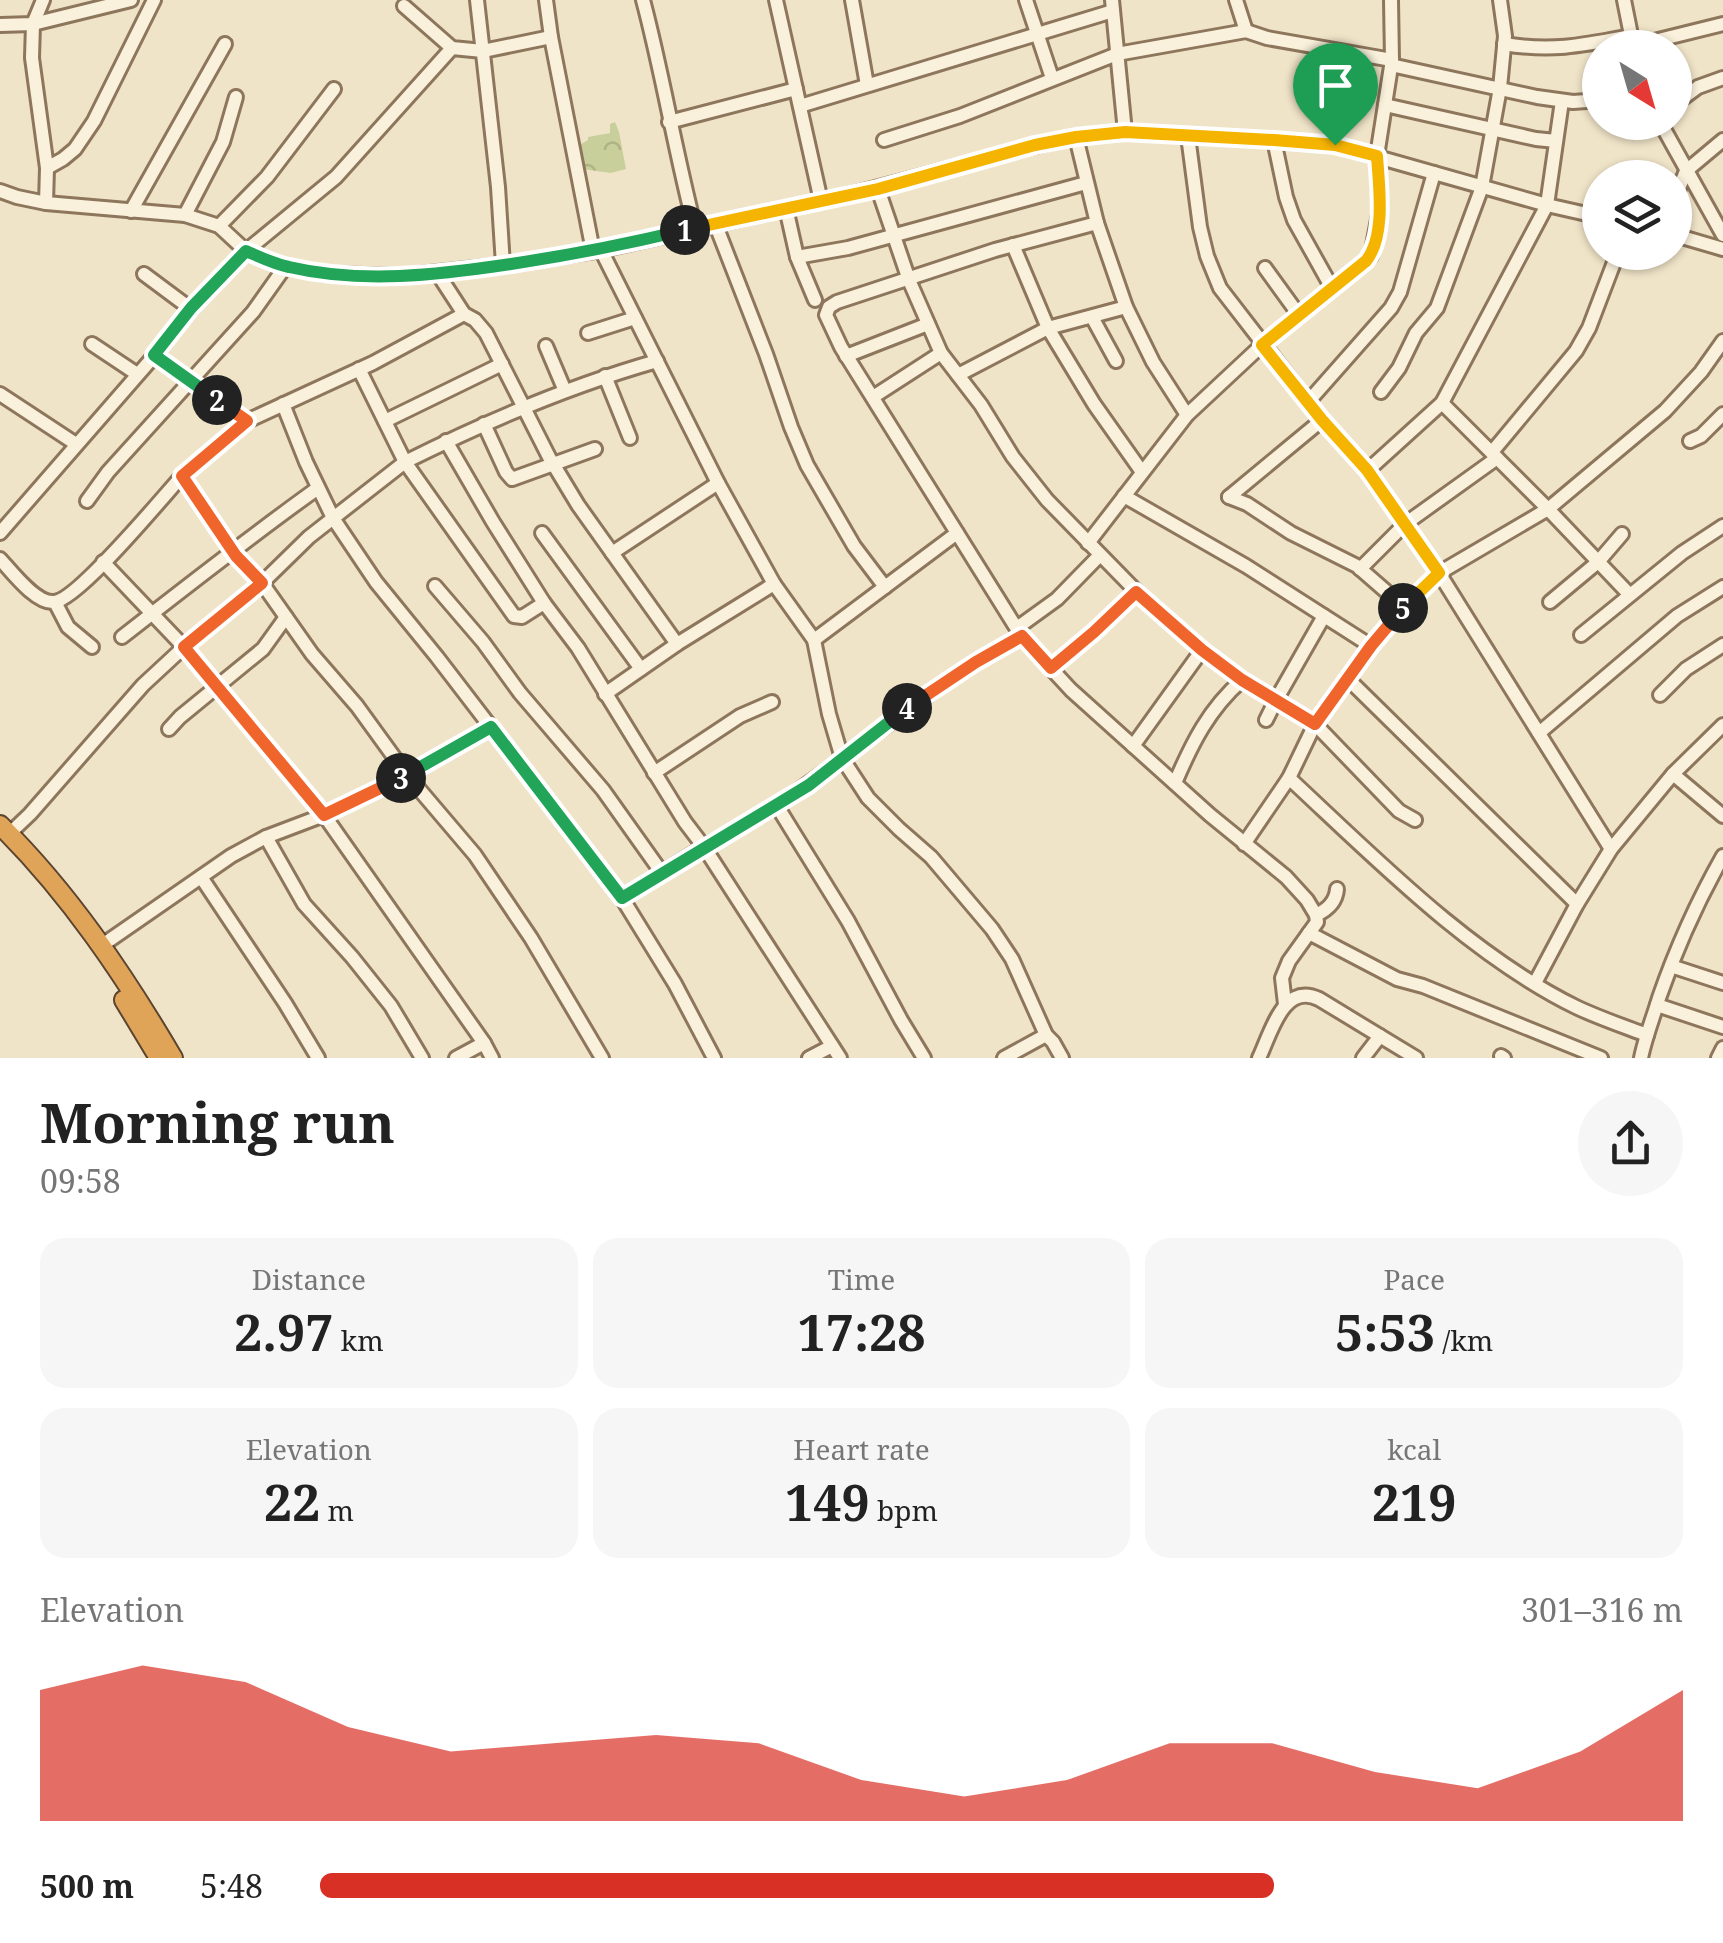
<!DOCTYPE html>
<html lang="en">
<head>
<meta charset="utf-8">
<style>
  body { margin:0; font-family:"Noto Serif",serif; background:#f6f6f6; color:#222; height:100vh; display:flex; flex-direction:column; font-size:38px; white-space:nowrap }
  * { box-sizing:border-box; margin:0 }
  p { font-size:32px; color:#767676 }
  .icon { flex:none; width:55px; height:55px; fill:none; stroke:currentColor; stroke-width:2; stroke-linecap:round; stroke-linejoin:round }
  .map { position:relative; height:1058px; overflow:hidden }
  .drawer { display:flex; flex-direction:column; background:#fff; flex:1 }
  .drawer>* { flex:none }
  .needle { width:65px; rotate:143deg }
  .tools { position:absolute; left:1582px; top:30px; display:grid; gap:20px }
  .tools a { display:grid; place-items:center; width:110px; height:110px; border-radius:50%; background:#fff; box-shadow:0 2px 8px #0004; font-size:50px }
  .pin { position:absolute; display:grid; place-items:center; width:85px; height:85px; color:#fff; margin:-102px -42px; border-radius:50% 50% 50% 0; rotate:-45deg; box-shadow:0 0 10px #0007 }
  .pin .icon { rotate:45deg }
  .km { position:absolute; width:50px; height:50px; margin:-25px; border-radius:50%; background:#222; color:#fff; font-size:28px; line-height:50px; text-align:center }
  .round { display:grid; place-items:center; flex:none; width:105px; height:105px; border-radius:52px; background:#f6f6f6 }
  .headline { display:flex; align-items:center; justify-content:space-between; height:170px; padding:0 40px }
  h1 { font-size:55px; font-weight:700; line-height:75px }
  .stats { display:grid; grid-template-columns:repeat(3,1fr); gap:15px; height:170px; padding:10px 40px }
  .stats div { display:grid; align-content:center; border-radius:25px; background:#f6f6f6; text-align:center }
  .stats b { font-size:50px; font-weight:700 }
  .stats small { font-size:28px; font-weight:400 }
  .stats p { font-size:28px }
  .chart { height:280px; padding:20px 40px }
  .chart p { display:flex; justify-content:space-between }
  .chart svg { width:100%; height:180px; margin-top:10px; fill:#d93025; opacity:.7 }
  ul { padding:0 40px; list-style:none; font-size:32px }
  li { display:grid; grid-template-columns:160px 120px 1fr; align-items:center; height:75px }
  li i { height:25px; border-radius:12px; background:#d93025 }
  .map>svg:first-child { display:block }
</style>
</head>
<body>
<div class="map">
<svg width="1723" height="1058" viewBox="0 0 1723 1058">
  <defs>
    <pattern id="forest-crowns" width="20" height="18" patternUnits="userSpaceOnUse" patternTransform="scale(2.5)"><rect width="20" height="18" fill="#c9cf9b"/><path d="M2 6a3 3 0 1 1 6 0M12 15a3 3 0 1 1 6 0" fill="none" stroke="#aeb285"/></pattern>
  </defs>
  <rect width="100%" height="100%" fill="#f0e4c8"/>
  <!-- forest -->
  <polygon fill="url(#forest-crowns)" points="615,122 619,132 626,169 611,173 582,169 576,147 588,140 588,137 610,133 610,124"/>
  <g fill="none" stroke-linecap="round" stroke-linejoin="round">
    <defs>
      <g id="minor">
        <polyline points="43,0 33,24 32,58 47,168 46,203"/>
        <polyline points="546,0 551,37 593,251"/>
        <path d="M 643,0 C 663,75 675,152 695,228"/>
        <path d="M 776,0 L 821,201 C 906,183 990,154 1076,137 L 1097,223 L 995,250 L 837,302 L 829,307 L 826,315 L 841,347 L 1022,637 L 1071,690 L 1210,815 L 1286,877 L 1307,900 L 1316,915 L 1317,922 L 1289,961 L 1282,978 L 1285,1004"/>
        <polyline points="852,0 867,85"/>
        <polyline points="1026,0 1052,78"/>
        <polyline points="1112,0 1125,132"/>
        <polyline points="1236,0 1246,31"/>
        <polyline points="1624,0 1632,40"/>
        <polyline points="404,6 452,48 483,51 551,37"/>
        <polyline points="0,25 33,24 131,0"/>
        <path d="M 1504,44 C 1553,52 1584,45 1631,36"/>
        <polyline points="1634,46 1723,24"/>
        <polyline points="1391,65 1537,97 1573,102 1600,100"/>
        <polyline points="1675,104 1698,87 1723,78"/>
        <polyline points="1385,105 1536,139 1556,141"/>
        <polyline points="800,106 1113,11"/>
        <polyline points="669,122 796,89"/>
        <polyline points="1660,122 1723,235"/>
        <polyline points="1188,136 1200,227 1207,256 1220,288 1322,420 1367,471 1439,573 1611,849"/>
        <polyline points="1076,137 1125,132 1274,140 1335,145 1547,205 1600,217"/>
        <polyline points="884,140 960,116 1117,54 1246,31 1267,38 1392,60"/>
        <polyline points="1274,140 1286,197 1294,220 1332,288"/>
        <polyline points="47,168 63,159 75,149 94,121 154,0"/>
        <polyline points="878,189 909,280 941,353 981,405 1013,457 1047,500 1136,591 1202,650 1242,680 1315,724 1399,811 1415,820"/>
        <polyline points="0,191 17,197 46,203 185,215 219,226 246,251 336,177 452,48"/>
        <polyline points="1675,198 1686,171 1723,140"/>
        <polyline points="786,208 797,257 815,300"/>
        <polyline points="131,211 225,44"/>
        <polyline points="185,215 223,142 236,97"/>
        <polyline points="715,223 766,354 791,427 807,465 854,546 885,587"/>
        <polyline points="1097,223 1126,307 1153,362 1187,415"/>
        <polyline points="219,226 267,177 334,89"/>
        <polyline points="1675,235 1723,249"/>
        <polyline points="1013,245 1048,328 1094,404 1142,472"/>
        <polyline points="797,257 848,248 1086,183"/>
        <polyline points="503,265 601,250 821,201"/>
        <polyline points="1265,268 1299,315"/>
        <polyline points="144,274 191,309"/>
        <polyline points="438,274 464,314 475,320 486,333 549,457 578,505 677,644"/>
        <polyline points="1092,317 1116,361"/>
        <polyline points="588,333 635,318"/>
        <polyline points="92,344 137,374"/>
        <polyline points="546,346 565,391"/>
        <polyline points="155,355 247,421"/>
        <polyline points="846,356 928,324"/>
        <path d="M 359,369 L 405,462 C 487,421 569,386 657,361"/>
        <polyline points="958,375 1048,328 1126,307"/>
        <polyline points="605,376 630,438"/>
        <polyline points="1381,392 1399,368 1416,333 1437,308 1482,187 1500,88 1505,36 1500,0"/>
        <polyline points="0,394 76,444"/>
        <polyline points="873,397 941,353"/>
        <polyline points="1308,402 1391,308 1400,292 1434,173"/>
        <polyline points="1442,403 1548,509 1629,594"/>
        <polyline points="283,404 306,462 333,518 376,582 437,657 622,898 675,984 714,1058"/>
        <polyline points="385,421 502,364"/>
        <polyline points="484,424 506,472 512,479 595,449"/>
        <polyline points="446,441 493,522 544,603"/>
        <polyline points="1690,441 1701,436 1723,414"/>
        <polyline points="1492,452 1576,351 1589,328 1618,252"/>
        <polyline points="1367,471 1442,403 1547,205 1562,101"/>
        <polyline points="182,476 247,421 373,363 464,314"/>
        <polyline points="1124,496 1246,566 1371,646"/>
        <polyline points="1229,497 1247,504 1291,533 1357,566 1404,607"/>
        <polyline points="1229,497 1322,420"/>
        <polyline points="87,501 108,472 253,312 285,267"/>
        <polyline points="0,533 155,355 191,309 246,251 285,267 327,274 402,276 503,265 498,187 477,0"/>
        <polyline points="542,533 641,669"/>
        <polyline points="1088,543 1187,415 1262,345 1371,256 1380,209 1377,156 1392,60 1391,0"/>
        <polyline points="612,553 718,483"/>
        <path d="M 0,559 C 12,572 36,604 54,602 C 78,600 162,498 182,476 L 236,556 L 262,583 L 309,537 L 405,462 L 514,616 L 522,617 L 544,603 L 578,648 L 685,822 L 704,847 C 753,821 799,793 842,758 L 829,714 L 814,640 L 774,584 L 718,483 L 601,250"/>
        <polyline points="103,562 184,647 324,815 484,1043"/>
        <polyline points="1360,569 1405,524 1497,458"/>
        <polyline points="435,586 483,642 520,693 603,790 662,873"/>
        <polyline points="55,602 68,627 92,647"/>
        <polyline points="1550,602 1598,562 1622,534"/>
        <polyline points="1017,628 1057,599 1100,555"/>
        <polyline points="1581,635 1682,553 1723,526"/>
        <path d="M 122,637 C 187,586 251,536 318,488"/>
        <polyline points="1022,637 976,661 942,685 842,758 868,798 899,829 931,857 992,929 1012,959 1046,1035 1053,1042 1062,1058"/>
        <polyline points="814,640 957,533"/>
        <polyline points="1051,668 1093,633 1136,591"/>
        <polyline points="1348,679 1577,904"/>
        <polyline points="605,694 677,644 774,584"/>
        <polyline points="1660,695 1686,669 1723,645"/>
        <polyline points="1266,720 1276,700 1324,616"/>
        <polyline points="169,729 180,717 263,649 286,617"/>
        <polyline points="1539,733 1677,616 1723,587"/>
        <polyline points="1133,746 1202,650"/>
        <polyline points="654,773 740,716 772,702"/>
        <polyline points="1673,774 1723,816"/>
        <polyline points="1289,778 1315,724 1371,646 1404,607 1439,573 1548,509 1665,411 1701,372 1723,341"/>
        <path d="M 1175,783 C 1192,743 1209,709 1242,680"/>
        <polyline points="777,806 848,921 901,1020 924,1058"/>
        <polyline points="9,834 30,814 143,685 184,647 262,583 312,654 357,706 407,775 475,855 531,938 602,1058"/>
        <polyline points="266,837 304,904 352,957 391,1006 422,1058"/>
        <path d="M 1244,844 L 1289,778 C 1375,858 1470,955 1576,1007 C 1599,1018 1623,1026 1647,1035"/>
        <polyline points="201,877 285,1003 318,1058"/>
        <polyline points="622,898 704,847 840,1058"/>
        <path d="M 1316,915 C 1327,910 1336,902 1337,889"/>
        <polyline points="1309,933 1397,979 1423,986 1601,1058"/>
        <polyline points="101,946 231,856 266,837 324,815 407,775 491,727"/>
        <polyline points="1671,966 1723,983"/>
        <polyline points="1535,983 1577,904 1611,849 1673,774 1723,725"/>
        <polyline points="1657,1005 1723,1027"/>
        <polyline points="1501,1056 1504,1058"/>
        <polyline points="456,1058 484,1043 492,1058"/>
        <polyline points="809,1058 832,1046"/>
        <polyline points="1004,1058 1046,1035"/>
        <path d="M 1259,1058 C 1271,1033 1283,982 1319,999 L 1416,1058"/>
        <polyline points="1363,1058 1380,1036"/>
        <path d="M 1641,1058 C 1645,1038 1653,1018 1659,998 C 1676,949 1697,902 1723,856"/>
        <polyline points="1718,1058 1723,1048"/>
      </g>
      <g id="highway">
        <path d="M 0,825 C 69,893 124,975 173,1058"/>
        <polyline points="124,1000 159,1058"/>
      </g>
    </defs>
    <!-- minor casing -->
    <use href="#minor" stroke="#8d765c" stroke-width="18"/>
    <!-- highway casing -->
    <use href="#highway" stroke="#5b4430" stroke-width="22"/>
    <!-- minor -->
    <use href="#minor" stroke="#faf1dc" stroke-width="12"/>
    <!-- highway -->
    <use href="#highway" stroke="#e0a458" stroke-width="18"/>
  </g>
  <g fill="none" stroke-linecap="round" stroke-linejoin="round">
    <defs>
      <polyline id="split-1" points="685,230 878,189 1035,145 1076,137 1125,132 1274,140 1335,145"/>
      <path id="split-2" d="M 217,400 L 154,355 L 191,308 L 246,251 C 260,257 274,264 289,267 C 362,284 438,275 511,264 C 570,255 627,244 685,230"/>
      <polyline id="split-3" points="217,400 247,421 182,476 236,556 262,583 184,647 324,815 401,778"/>
      <polyline id="split-4" points="401,778 491,727 622,898 809,785 907,708"/>
      <polyline id="split-5" points="907,708 976,662 1022,636 1051,668 1094,632 1136,592 1202,650 1242,680 1315,724 1371,646 1403,608"/>
      <path id="split-6" d="M 1335,145 L 1377,156 C 1379,186 1386,236 1366,261 L 1262,345 L 1322,420 L 1367,470 L 1439,573 L 1403,608"/>
    </defs>
    <!-- split-1 casing -->
    <use href="#split-1" stroke="#fff" stroke-width="20"/>
    <!-- split-2 casing -->
    <use href="#split-2" stroke="#fff" stroke-width="20"/>
    <!-- split-3 casing -->
    <use href="#split-3" stroke="#fff" stroke-width="20"/>
    <!-- split-4 casing -->
    <use href="#split-4" stroke="#fff" stroke-width="20"/>
    <!-- split-5 casing -->
    <use href="#split-5" stroke="#fff" stroke-width="20"/>
    <!-- split-6 casing -->
    <use href="#split-6" stroke="#fff" stroke-width="20"/>
    <!-- split-1 -->
    <use href="#split-1" stroke="#f5b400" stroke-width="12"/>
    <!-- split-2 -->
    <use href="#split-2" stroke="#22a559" stroke-width="12"/>
    <!-- split-3 -->
    <use href="#split-3" stroke="#f0652b" stroke-width="12"/>
    <!-- split-4 -->
    <use href="#split-4" stroke="#22a559" stroke-width="12"/>
    <!-- split-5 -->
    <use href="#split-5" stroke="#f0652b" stroke-width="12"/>
    <!-- split-6 -->
    <use href="#split-6" stroke="#f5b400" stroke-width="12"/>
  </g>
</svg>
<div class="tools">
<a><svg class="needle" viewBox="-14 -14 28 28"><path d="M0-13l5 13h-10z" fill="#e53935"/><path d="M0 13l5-13h-10z" fill="#767676"/></svg></a>
<a><svg class="icon" aria-label="layers" viewBox="0 0 24 24"><path d="M12 4l9 5-9 5-9-5zM3 14l9 5 9-5"/></svg></a>
</div>
<div class="pin" style="left:1335px;top:145px;background:#1e9e55"><svg class="icon" aria-label="arrive" viewBox="0 0 24 24"><path d="M6 21V4h12l-3 4 3 4H6"/></svg></div>
<b class="km" style="left:685px;top:230px">1</b>
<b class="km" style="left:217px;top:400px">2</b>
<b class="km" style="left:401px;top:778px">3</b>
<b class="km" style="left:907px;top:708px">4</b>
<b class="km" style="left:1403px;top:608px">5</b>
</div>
<section class="drawer">
<div class="headline"><div><h1>Morning run</h1><p>09:58</p></div><a class="round"><svg class="icon" aria-label="share" viewBox="0 0 24 24"><path d="M12 15V3M7 8l5-5 5 5M5 13v7h14v-7"/></svg></a></div>
<div class="stats">
<div><p>Distance</p><b>2.97<small> km</small></b></div>
<div><p>Time</p><b>17:28</b></div>
<div><p>Pace</p><b>5:53<small> /km</small></b></div>
</div>
<div class="stats">
<div><p>Elevation</p><b>22<small> m</small></b></div>
<div><p>Heart rate</p><b>149<small> bpm</small></b></div>
<div><p>kcal</p><b>219</b></div>
</div>
<div class="chart"><p><span>Elevation</span>301–316 m</p>
<svg viewBox="0 0 160 44" preserveAspectRatio="none"><path d="M0 44V12L10 6L20 10L30 21L40 27L50 25L60 23L70 25L80 34L90 38L100 34L110 25L120 25L130 32L140 36L150 27L160 12V44z"/></svg>
</div>
<ul>
<li><b>500 m</b>5:48<i style="width:70%"></i></li>
</ul>
</section>
</body>
</html>
